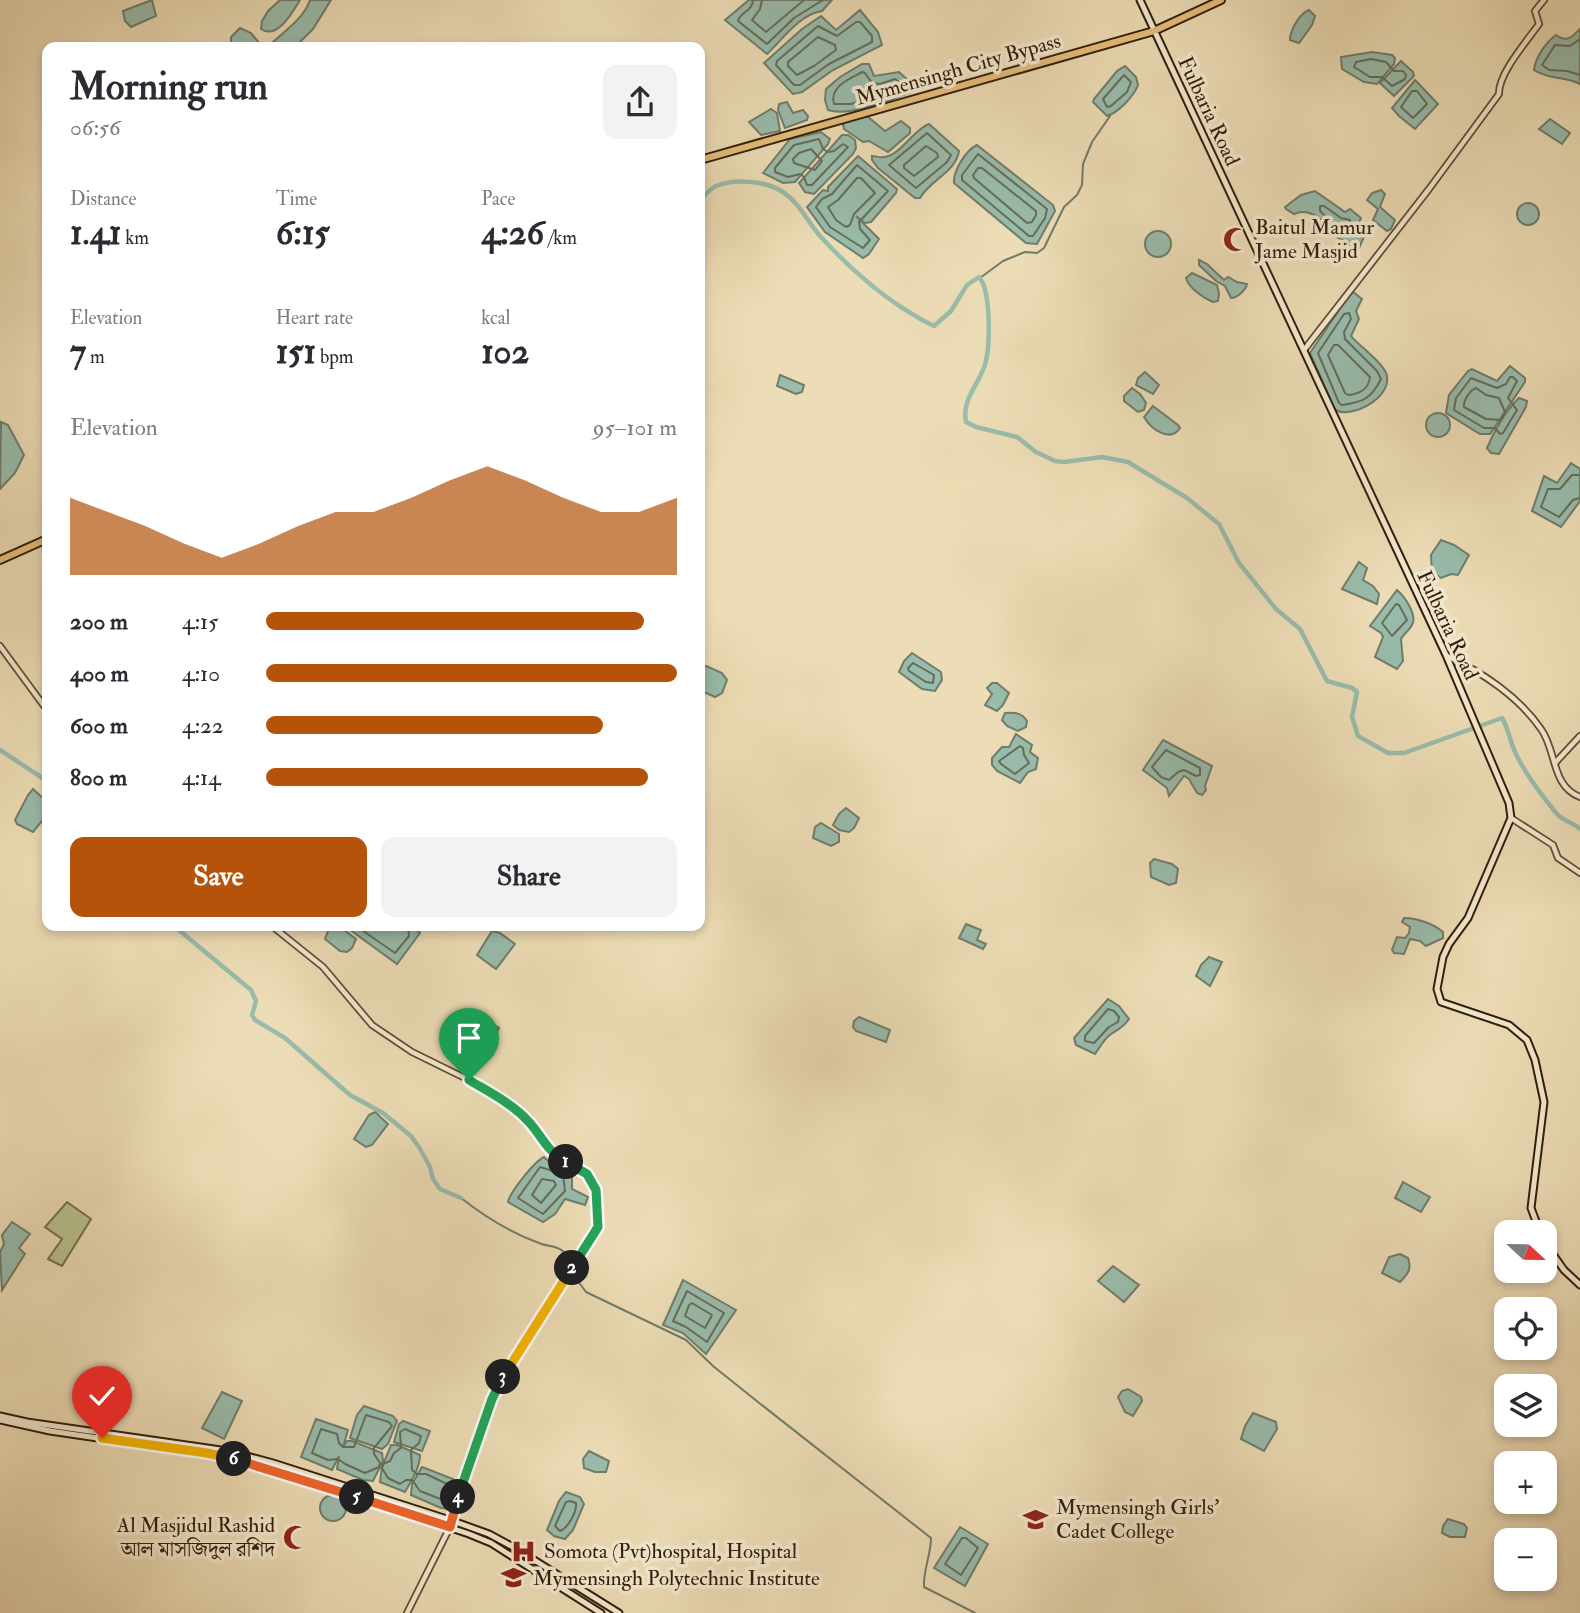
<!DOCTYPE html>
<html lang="en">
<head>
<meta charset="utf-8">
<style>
  body { margin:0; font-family:"IM FELL Double Pica","Noto Serif Bengali",serif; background:#f2f2f3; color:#2b2b33; height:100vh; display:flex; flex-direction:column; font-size:26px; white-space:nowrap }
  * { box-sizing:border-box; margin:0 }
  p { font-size:23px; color:#7c7c81 }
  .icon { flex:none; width:38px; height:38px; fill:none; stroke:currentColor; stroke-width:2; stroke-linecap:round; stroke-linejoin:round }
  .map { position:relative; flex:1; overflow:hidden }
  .side { position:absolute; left:42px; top:42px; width:663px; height:889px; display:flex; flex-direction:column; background:#fff; border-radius:14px; box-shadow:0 4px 10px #0003 }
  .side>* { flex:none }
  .needle { width:46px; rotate:112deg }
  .controls { position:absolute; left:1494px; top:1220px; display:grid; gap:14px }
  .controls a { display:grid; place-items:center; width:63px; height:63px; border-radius:14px; background:#fff; box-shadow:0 4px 10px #0003; font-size:35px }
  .pin { position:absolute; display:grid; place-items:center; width:60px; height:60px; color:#fff; margin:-72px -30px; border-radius:50% 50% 50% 0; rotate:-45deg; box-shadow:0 0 7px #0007 }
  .pin .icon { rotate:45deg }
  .km { position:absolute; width:35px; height:35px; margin:-18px; border-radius:50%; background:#222; color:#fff; font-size:19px; line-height:35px; text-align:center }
  .round { display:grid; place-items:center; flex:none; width:74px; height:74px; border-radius:14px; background:#f2f2f3 }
  .summary { display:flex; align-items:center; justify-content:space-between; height:119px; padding:0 28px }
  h1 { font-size:38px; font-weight:800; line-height:52px }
  .metrics { display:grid; grid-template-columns:repeat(3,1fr); gap:10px; height:119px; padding:7px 28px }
  .metrics div { display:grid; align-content:center }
  .metrics b { font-size:35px; font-weight:800 }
  .metrics small { font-size:19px; font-weight:400 }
  .metrics p { font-size:19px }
  .chart { height:196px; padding:14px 28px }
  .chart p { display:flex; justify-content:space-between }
  .chart svg { width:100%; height:126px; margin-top:7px; fill:#b45309; opacity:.7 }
  .cta { display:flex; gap:14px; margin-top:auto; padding:14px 28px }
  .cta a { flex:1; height:80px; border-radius:14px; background:#b45309; color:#fff; font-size:28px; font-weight:800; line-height:80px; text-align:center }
  .cta a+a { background:#f2f2f3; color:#2b2b33 }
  ul { padding:0 28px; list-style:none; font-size:23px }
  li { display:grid; grid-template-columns:112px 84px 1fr; align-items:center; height:52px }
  li i { height:18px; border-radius:9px; background:#b45309 }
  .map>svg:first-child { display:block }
</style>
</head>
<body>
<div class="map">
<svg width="1580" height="1613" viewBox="0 0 1580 1613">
  <rect width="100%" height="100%" fill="#edddb6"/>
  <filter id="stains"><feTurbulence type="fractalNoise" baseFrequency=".00286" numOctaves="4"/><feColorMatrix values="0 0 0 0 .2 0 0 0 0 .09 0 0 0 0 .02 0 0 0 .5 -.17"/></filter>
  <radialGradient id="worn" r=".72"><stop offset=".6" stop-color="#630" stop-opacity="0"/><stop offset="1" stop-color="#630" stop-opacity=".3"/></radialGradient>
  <!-- green -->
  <polygon fill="#b7c28f" stroke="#74704c" stroke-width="2" points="67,1202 91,1219 62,1266 48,1259 62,1239 45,1227"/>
  <!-- water -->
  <g fill="#99bcac" stroke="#6f7d6b" stroke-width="2">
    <polygon points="152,0 156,16 131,27 125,21 123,11"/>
    <path d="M 280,0 L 300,0 C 292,13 277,40 261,29 L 262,21 L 268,11 Z"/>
    <path d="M 310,0 L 331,0 L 313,29 L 295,47 L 273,47 L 273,42 C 287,29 304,18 310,0 Z"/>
    <path d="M 749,0 L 832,0 L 822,11 C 800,14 783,39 767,54 L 725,20 Z"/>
    <polygon points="860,10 878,32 882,45 833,70 802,92 793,94 764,63 802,29 821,16 836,30"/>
    <path d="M 1309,10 L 1315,16 L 1312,25 L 1299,43 L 1290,40 C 1290,30 1300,13 1309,10 Z"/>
    <polygon points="240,28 251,33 260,44 257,47 231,47 231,37"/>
    <path d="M 1580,29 L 1580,84 C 1565,76 1549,80 1534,70 C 1535,58 1546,42 1556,35 C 1567,43 1572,37 1580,29 Z"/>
    <polygon points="1372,52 1392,55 1395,58 1394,64 1377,84 1364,82 1342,69 1341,57"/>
    <polygon points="1401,61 1413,72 1414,76 1394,96 1380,83"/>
    <path d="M 862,64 L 869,64 L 874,76 L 899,72 L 912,84 L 911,92 C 890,100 850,117 828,110 L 825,100 L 826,89 L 840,77 Z"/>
    <path d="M 1125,66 L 1136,77 L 1138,85 C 1134,96 1118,113 1107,116 L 1093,102 L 1094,99 L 1117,71 Z"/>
    <polygon points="1415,80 1438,104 1415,129 1399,116 1392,108"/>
    <polygon points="787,102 793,113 803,110 808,116 807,120 785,128 778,110 779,104"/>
    <polygon points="771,109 777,113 780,131 761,135 749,122"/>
    <polygon points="867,116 885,131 901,121 910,128 910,133 888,152 869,141 863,142 844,129 843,125 847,120"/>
    <polygon points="1550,119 1570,133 1562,144 1539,129"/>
    <path d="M 929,124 L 959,151 C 956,172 930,180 920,198 L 915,198 L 878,168 L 872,160 L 872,156 C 876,156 880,158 884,157 C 900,156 914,129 929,124 Z"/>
    <polygon points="821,132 830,139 828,144 795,182 783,183 763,173 790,139"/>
    <polygon points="842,135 848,135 855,140 856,148 853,154 814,194 805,192 799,183"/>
    <path d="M 977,145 L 1053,205 L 1055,211 L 1037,244 L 1026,243 L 954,183 C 953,171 966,150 977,145 Z"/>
    <polygon points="858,156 897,189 896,193 871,222 865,223 856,216 879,239 869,254 863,258 825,232 807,207 823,190 828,191 828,187"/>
    <polygon points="1381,190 1385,194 1380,207 1395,220 1391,229 1387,231 1373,220 1378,209 1367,200 1372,193"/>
    <path d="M 1315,191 L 1345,212 L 1350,209 L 1361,218 L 1358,225 L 1366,232 L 1359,248 C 1349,246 1338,238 1330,232 C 1327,230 1326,226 1324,223 C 1316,214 1305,209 1294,214 L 1286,209 L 1285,207 L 1301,195 Z"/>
    <circle cx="1528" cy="214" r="11"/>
    <circle cx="1158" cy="244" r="13"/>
    <path d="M 1199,260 L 1207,264 L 1224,280 L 1228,277 L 1237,282 L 1247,284 C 1246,290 1237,298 1231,298 L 1225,286 L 1216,281 L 1199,265 Z"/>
    <path d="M 1192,273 L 1217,285 L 1219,293 L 1218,301 L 1213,302 C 1203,298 1189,288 1186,278 Z"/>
    <path d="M 1352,291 L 1362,299 L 1356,311 L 1359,319 L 1351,336 C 1359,346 1385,364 1387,376 C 1391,398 1352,419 1335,410 L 1310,353 Z"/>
    <polygon points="1510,366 1525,378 1525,382 1490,434 1480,434 1446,413 1449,395 1468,371 1472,369 1497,381"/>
    <polygon points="1145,372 1159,385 1153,394 1136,385 1138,378"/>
    <polygon points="780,375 804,385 802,392 796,394 777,386"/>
    <polygon points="1132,388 1140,394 1146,403 1144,410 1138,412 1124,401 1124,396"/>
    <path d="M 1519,398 L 1527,401 L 1526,407 L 1499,454 L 1491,453 L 1487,448 C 1494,431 1506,410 1519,398 Z"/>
    <path d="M 1153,406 L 1178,425 L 1180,428 C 1170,443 1151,429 1144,417 Z"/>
    <circle cx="1438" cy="425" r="12"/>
    <polygon points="1,422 8,425 24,455 15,473 0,489"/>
    <polygon points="1571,463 1580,469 1580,501 1561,527 1532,511 1544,476 1557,483"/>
    <polygon points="1441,540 1454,545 1469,555 1458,575 1451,574 1441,578 1432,572 1431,555"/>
    <polygon points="1359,562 1367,568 1363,580 1373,586 1379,594 1377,604 1342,589"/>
    <path d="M 1397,590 C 1404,596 1418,615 1412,625 C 1409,631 1404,633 1401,639 L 1403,661 L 1397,669 L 1375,657 L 1383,637 L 1381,633 L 1370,626 Z"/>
    <polygon points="912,653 941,672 942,680 935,691 922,689 899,672 904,661"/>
    <polygon points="706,666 722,673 727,680 722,693 715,697 700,690 700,671"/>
    <polygon points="992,683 997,683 1009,693 1003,705 997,711 985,705 992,694 987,688"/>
    <path d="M 1005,713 C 1015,712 1022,713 1027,721 L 1026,727 L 1018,731 L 1007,726 L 1002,720 Z"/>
    <polygon points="1016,734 1032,745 1030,752 1038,758 1036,769 1028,772 1020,783 997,771 992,765 992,758 1002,747 1009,747"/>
    <polygon points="1163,740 1212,766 1205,786 1206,790 1202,795 1197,793 1189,779 1184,776 1169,796 1167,788 1143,770"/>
    <polygon points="33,789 45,800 47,815 33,832 17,824 15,820 28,795"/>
    <polygon points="846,808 859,818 854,828 849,832 839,830 833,825 839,814"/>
    <polygon points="821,823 839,834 839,842 831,846 813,838 815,827"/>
    <polygon points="1154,859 1172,864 1178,869 1176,883 1169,885 1151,877 1150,863"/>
    <path d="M 1404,918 C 1417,918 1434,924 1443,932 L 1443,938 L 1426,946 L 1420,941 L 1410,939 L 1404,954 L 1394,953 L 1392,950 L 1397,937 L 1405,938 L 1409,933 L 1410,927 L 1402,922 Z"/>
    <polygon points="966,924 981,930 977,940 986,944 983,949 959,938"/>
    <polygon points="330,926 339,926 356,939 352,948 347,952 340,951 325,939"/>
    <polygon points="351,926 412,926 420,933 397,964 349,929"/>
    <polygon points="492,931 500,933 515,944 496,969 477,955"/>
    <polygon points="1209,957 1222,962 1210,986 1196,976 1201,965"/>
    <path d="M 1108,999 L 1119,1006 L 1129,1019 C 1123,1028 1118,1029 1111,1034 C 1104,1039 1100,1047 1095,1054 L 1076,1045 L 1074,1038 Z"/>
    <polygon points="474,1013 499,1028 488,1050 483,1053 462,1037 464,1021"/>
    <polygon points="859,1017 890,1030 886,1042 856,1031 853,1027 854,1021"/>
    <polygon points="375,1112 388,1124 372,1145 366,1147 354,1139 369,1115"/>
    <path d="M 544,1157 L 551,1164 L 572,1171 L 572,1189 L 588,1197 L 585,1205 L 565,1199 L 555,1214 L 543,1222 L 508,1202 C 510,1192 534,1162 544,1157 Z"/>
    <polygon points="1403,1182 1430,1197 1421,1212 1395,1198"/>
    <polygon points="12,1222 30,1234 19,1248 25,1254 2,1290 0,1252 4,1244 2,1235"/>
    <path d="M 1400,1254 L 1408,1258 C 1412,1269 1408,1274 1400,1282 L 1382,1273 L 1389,1257 Z"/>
    <polygon points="1113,1266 1139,1285 1124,1302 1098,1281"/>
    <polygon points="683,1280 736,1310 706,1354 683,1333 663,1325"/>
    <polygon points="1128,1389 1141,1397 1142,1401 1133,1416 1125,1412 1118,1397 1122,1391"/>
    <polygon points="222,1392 242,1401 224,1439 202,1428"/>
    <polygon points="364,1406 393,1416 397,1421 388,1444 382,1449 350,1438 357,1415"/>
    <polygon points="1253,1413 1276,1422 1277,1429 1264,1451 1241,1439 1245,1426"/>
    <polygon points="316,1419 348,1430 343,1447 347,1441 352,1441 382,1453 383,1461 373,1481 363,1480 337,1469 339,1456 332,1470 301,1457"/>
    <polygon points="403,1421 430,1431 422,1451 394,1442 399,1424"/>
    <path d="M 391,1445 L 397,1445 L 420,1455 C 420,1468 411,1481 405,1492 L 380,1482 L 382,1467 Z"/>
    <polygon points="589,1451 609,1461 606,1472 595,1472 584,1468 583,1459"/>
    <polygon points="422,1467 453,1479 456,1486 449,1509 441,1508 411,1495 412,1484"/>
    <polygon points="566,1492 580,1497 584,1504 573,1530 565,1539 554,1536 547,1530 559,1501"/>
    <circle cx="333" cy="1508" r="13"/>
    <polygon points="1448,1519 1464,1524 1467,1528 1465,1537 1450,1537 1442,1533 1443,1526"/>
    <polygon points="960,1527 988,1544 965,1586 934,1568"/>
  </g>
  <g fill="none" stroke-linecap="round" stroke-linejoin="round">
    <!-- shore -->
    <g stroke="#646d5a" stroke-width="2">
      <path d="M 753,0 C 753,11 740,12 738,21 L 767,44 L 794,18 L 823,0"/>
      <polyline points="762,0 760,9 752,20 766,32 804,0"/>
      <polygon points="856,22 860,22 872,36 872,42 829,64 800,85 794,85 776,65 777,61 818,26 837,36"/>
      <polygon points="818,37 835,45 836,50 814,66 797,75 788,66 788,62"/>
      <polyline points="1580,39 1570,46 1555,45 1542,65 1549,70 1567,71 1580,75"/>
      <polygon points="1371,59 1386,62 1394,71 1403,71 1406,75 1405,79 1392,86 1382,77 1370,77 1354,67 1356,62"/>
      <path d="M 862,72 L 865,73 L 872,83 L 880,84 L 895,79 L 901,83 L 901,87 L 851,104 L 834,104 C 829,87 849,79 862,72 Z"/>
      <polygon points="1124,75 1131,82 1127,92 1111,106 1107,107 1103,99"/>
      <polygon points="1412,91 1417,91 1427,104 1413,118 1401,107"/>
      <polygon points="927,133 951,155 947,162 916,188 889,165"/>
      <polygon points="819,139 823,149 828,152 834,151 843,144 848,147 812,185 807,185 804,177 800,174 788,177 775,172 775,168 794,145"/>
      <polygon points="926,146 937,153 938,157 914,176 904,168 904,165"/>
      <polygon points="811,149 822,161 815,170 794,163 793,159 799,153"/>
      <polygon points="978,154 1047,209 1045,218 1033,236 1029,236 962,180 962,175"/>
      <polygon points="857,165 888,191 859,222 860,229 870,240 863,248 830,227 816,207 822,199 832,194"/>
      <polygon points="978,168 982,168 1036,211 1036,215 1032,222 1027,223 974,178 973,175"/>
      <polygon points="857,178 861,178 875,193 854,214 850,225 846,227 836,220 828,207 838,200"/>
      <path d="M 1320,206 L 1324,206 L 1341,218 L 1350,220 L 1353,234 L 1349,235 C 1337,228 1330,220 1320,211 Z"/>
      <path d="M 1349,313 L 1351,319 L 1344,332 L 1345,339 L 1377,371 L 1381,379 C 1371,399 1363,402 1342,405 L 1339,403 L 1318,353 L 1344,314 Z"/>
      <path d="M 1334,345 L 1338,345 L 1370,377 C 1369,389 1359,394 1348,395 L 1345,393 L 1328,355 Z"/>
      <polygon points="1510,377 1513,377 1517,381 1508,398 1517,410 1503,433 1500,434 1495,428 1484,428 1454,410 1456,398 1471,378 1497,388 1506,384"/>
      <path d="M 1476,388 L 1486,395 L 1499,398 L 1505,412 L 1501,420 L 1486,419 L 1464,407 C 1463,401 1470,390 1476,388 Z"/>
      <polyline points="1580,475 1572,475 1560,489 1548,489 1541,507 1559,517 1573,500 1580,498"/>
      <polygon points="1396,604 1399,605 1407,620 1392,636 1382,623"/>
      <polygon points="913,663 934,675 933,683 926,682 909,671 908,668"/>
      <polygon points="1020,746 1023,748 1024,755 1029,763 1015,774 1001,764 999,761"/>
      <polygon points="1166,750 1200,768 1200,775 1196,776 1184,770 1178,772 1169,780 1161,777 1152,767"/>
      <polyline points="356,926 395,953 409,936 408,926"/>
      <polygon points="1108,1009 1114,1011 1119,1017 1118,1022 1109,1027 1094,1043 1085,1041 1085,1036"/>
      <polygon points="540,1167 563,1174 565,1191 543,1214 518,1198"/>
      <polygon points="542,1179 554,1181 556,1185 541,1203 532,1195"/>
      <polygon points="687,1291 724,1313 707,1342 686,1327 673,1321"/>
      <polygon points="692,1303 712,1315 705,1328 685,1316 689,1305"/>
      <polygon points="366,1415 389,1422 392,1426 374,1448 374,1454 380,1463 379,1467 365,1473 345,1464 338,1459 328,1460 312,1453 321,1429 337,1434 339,1443 343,1447 354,1447"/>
      <polygon points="405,1429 421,1436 419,1443 411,1450 412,1470 417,1474 426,1474 447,1484 448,1487 443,1500 420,1491 412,1480 406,1480 400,1484 388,1478 382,1468 383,1464 390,1461 394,1453 401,1448 400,1432"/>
      <path d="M 570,1501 L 576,1503 C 577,1512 568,1528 560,1531 L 555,1526 L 566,1502 Z"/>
      <polygon points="962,1538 966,1538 978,1548 961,1575 945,1564"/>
    </g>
    <!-- stream -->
    <g stroke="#6f7d6b" stroke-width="2">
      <polyline points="980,278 1003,261 1025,252 1037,253 1044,248 1064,207 1077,195 1082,185 1083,164 1092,142 1110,116"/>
      <path d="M 461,1198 C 484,1216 511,1233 539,1243 C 547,1247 558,1245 565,1253 C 569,1257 567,1263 567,1269"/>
      <path d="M 572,1273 L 586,1292 L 686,1340 L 713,1366 L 758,1402 L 931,1538 C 931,1555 923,1570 924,1587 L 975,1613"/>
    </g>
    <!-- canal -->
    <g stroke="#99bcac" stroke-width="4.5">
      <path d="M 700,200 C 705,195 710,189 716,186 C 735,178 766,181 783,192 C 800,203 808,223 821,237 C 853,272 891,305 934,326 L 951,311 L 967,285 L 979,277 C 991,290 990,343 986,361 C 981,383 961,398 966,422 L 976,427 L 1017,437 L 1036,452 L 1055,461 L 1064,462 L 1102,457 L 1128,462 L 1187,498 L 1219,524 L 1239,563 L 1276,609 L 1300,629 L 1327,681 L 1352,688 L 1357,692 L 1352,717 L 1358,736 L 1388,753 L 1404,753 L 1502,718 C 1509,730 1510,742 1516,754 C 1526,775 1542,796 1557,814 C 1563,821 1573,822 1580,829"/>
      <polyline points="0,750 47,781"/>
      <polyline points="174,926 251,990 256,1001 252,1015 255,1020 285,1038 350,1095 383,1113 411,1136 419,1147 430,1167 433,1179 440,1189 461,1198"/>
    </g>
    <defs>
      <g id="tertiary">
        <path d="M 1304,350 L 1429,189 L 1499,94 C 1498,74 1527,41 1539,24 L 1535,11 L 1544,0"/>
        <polyline points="0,646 47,710"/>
        <path d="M 1447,656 C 1482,672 1519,697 1541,729 C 1557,751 1551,786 1580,797"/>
        <polyline points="1555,763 1580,736"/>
        <polyline points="1511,818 1553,845 1558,858 1580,873"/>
        <polyline points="272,926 323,967 372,1025 412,1052 469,1080 497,1097 528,1121 550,1152 591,1179 596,1190 598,1227 503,1376 492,1399 469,1464 453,1521 407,1613"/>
      </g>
      <g id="secondary">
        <polyline points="1140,0 1446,655 1509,803 1511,818 1468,918 1449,944 1443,957 1437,989 1441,1002 1509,1025 1527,1040 1535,1060 1544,1102 1531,1208 1540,1232"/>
        <polyline points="1545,1243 1564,1270 1580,1285"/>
        <polyline points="0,1416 27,1422 228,1451 273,1463 453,1521 489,1534 515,1548 619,1613"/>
        <polyline points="0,1420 50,1431 227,1457 380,1504 469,1534 491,1543 601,1613"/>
      </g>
      <g id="trunk">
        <polyline points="700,160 1154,31 1221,0"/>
        <polyline points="0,560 47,539"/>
      </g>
    </defs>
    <!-- tertiary casing -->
    <use href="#tertiary" stroke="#5f4e34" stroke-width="8"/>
    <!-- secondary casing -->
    <use href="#secondary" stroke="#301e09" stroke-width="9"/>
    <!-- trunk casing -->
    <use href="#trunk" stroke="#301e09" stroke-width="10"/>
    <!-- tertiary -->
    <use href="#tertiary" stroke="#f3e9d0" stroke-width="4.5"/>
    <!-- secondary -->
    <use href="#secondary" stroke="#f3e9d0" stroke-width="5"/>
    <!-- trunk -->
    <use href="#trunk" stroke="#e6be7b" stroke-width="6"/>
  </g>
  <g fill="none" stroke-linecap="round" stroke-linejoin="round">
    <defs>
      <path id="split-1" d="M 469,1080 C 489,1092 513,1104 529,1122 C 544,1139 545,1149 566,1162"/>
      <polyline id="split-2" points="566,1162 587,1174 596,1190 598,1227 572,1268"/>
      <polyline id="split-3" points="503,1377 572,1268"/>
      <polyline id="split-4" points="458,1497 492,1399 503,1377"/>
      <polyline id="split-5" points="357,1497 450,1527 458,1497"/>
      <polyline id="split-6" points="234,1459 357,1497"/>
      <polyline id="split-7" points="102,1438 207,1453 234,1459"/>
    </defs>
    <!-- split-1 casing -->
    <use href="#split-1" stroke="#fff" stroke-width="14"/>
    <!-- split-2 casing -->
    <use href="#split-2" stroke="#fff" stroke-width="14"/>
    <!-- split-3 casing -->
    <use href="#split-3" stroke="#fff" stroke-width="14"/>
    <!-- split-4 casing -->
    <use href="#split-4" stroke="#fff" stroke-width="14"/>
    <!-- split-5 casing -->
    <use href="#split-5" stroke="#fff" stroke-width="14"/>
    <!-- split-6 casing -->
    <use href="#split-6" stroke="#fff" stroke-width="14"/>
    <!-- split-7 casing -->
    <use href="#split-7" stroke="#fff" stroke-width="14"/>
    <!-- split-1 -->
    <use href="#split-1" stroke="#22a559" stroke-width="9"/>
    <!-- split-2 -->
    <use href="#split-2" stroke="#22a559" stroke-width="9"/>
    <!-- split-3 -->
    <use href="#split-3" stroke="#f5b400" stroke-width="9"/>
    <!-- split-4 -->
    <use href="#split-4" stroke="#22a559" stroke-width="9"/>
    <!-- split-5 -->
    <use href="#split-5" stroke="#f0652b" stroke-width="9"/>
    <!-- split-6 -->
    <use href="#split-6" stroke="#f0652b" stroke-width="9"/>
    <!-- split-7 -->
    <use href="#split-7" stroke="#f5b400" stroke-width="9"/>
  </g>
  <!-- icons -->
  <defs>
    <symbol id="mosque-bare" viewBox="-9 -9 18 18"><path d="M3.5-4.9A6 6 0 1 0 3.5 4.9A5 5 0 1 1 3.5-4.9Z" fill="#8f2418" stroke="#f3e9d0" stroke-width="2.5" paint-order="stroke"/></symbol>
    <symbol id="university-bare" viewBox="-9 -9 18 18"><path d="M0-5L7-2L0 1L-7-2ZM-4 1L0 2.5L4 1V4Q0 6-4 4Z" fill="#8f2418" stroke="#f3e9d0" stroke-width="2.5" paint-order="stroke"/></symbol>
    <symbol id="hospital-bare" viewBox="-9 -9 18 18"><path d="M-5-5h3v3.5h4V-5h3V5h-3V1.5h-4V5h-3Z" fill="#8f2418" stroke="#f3e9d0" stroke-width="2.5" paint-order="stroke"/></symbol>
  </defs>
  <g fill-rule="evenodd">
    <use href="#mosque-bare" x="1218" y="222" width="35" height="35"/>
    <use href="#university-bare" x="1018" y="1502" width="35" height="35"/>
    <use href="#mosque-bare" x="278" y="1520" width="35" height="35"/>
    <use href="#hospital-bare" x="506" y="1534" width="35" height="35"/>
    <use href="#university-bare" x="496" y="1560" width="35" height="35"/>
  </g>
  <g text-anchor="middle" stroke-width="7" stroke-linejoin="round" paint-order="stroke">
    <!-- street labels -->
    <g font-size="21" fill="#301e09" stroke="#f3e9d0">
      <text transform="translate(958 69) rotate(-16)" y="7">Mymensingh City Bypass</text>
      <text transform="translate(1209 111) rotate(65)" y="7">Fulbaria Road</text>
      <text transform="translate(1448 625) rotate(65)" y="7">Fulbaria Road</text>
    </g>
    <!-- poi labels -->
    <g font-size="21" fill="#301e09" stroke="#f3e9d0" text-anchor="start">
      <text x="1255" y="234">Baitul Mamur<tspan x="1255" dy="24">Jame Masjid</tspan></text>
      <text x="1056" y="1514">Mymensingh Girls'<tspan x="1056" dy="24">Cadet College</tspan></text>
      <text x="275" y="1532" text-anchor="end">Al Masjidul Rashid<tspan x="275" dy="24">আল মাসজিদুল রশিদ</tspan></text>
      <text x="544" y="1558">Somota (Pvt)hospital, Hospital</text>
      <text x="533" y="1585">Mymensingh Polytechnic Institute</text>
    </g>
  </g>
  <rect width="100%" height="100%" filter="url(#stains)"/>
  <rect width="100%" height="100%" fill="url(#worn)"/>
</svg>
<div class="controls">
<a><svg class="needle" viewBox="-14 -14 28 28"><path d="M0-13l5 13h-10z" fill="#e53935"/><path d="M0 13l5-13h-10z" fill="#7c7c81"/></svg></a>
<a><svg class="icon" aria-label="locate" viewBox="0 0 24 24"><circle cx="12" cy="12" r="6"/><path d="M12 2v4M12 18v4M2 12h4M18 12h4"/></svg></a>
<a><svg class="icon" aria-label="layers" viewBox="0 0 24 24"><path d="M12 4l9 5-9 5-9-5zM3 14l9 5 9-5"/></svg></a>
<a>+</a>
<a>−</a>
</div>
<div class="pin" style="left:469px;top:1080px;background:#1e9e55"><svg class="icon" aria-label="arrive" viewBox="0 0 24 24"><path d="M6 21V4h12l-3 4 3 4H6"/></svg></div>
<div class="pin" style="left:102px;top:1438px;background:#d93025"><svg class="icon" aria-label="check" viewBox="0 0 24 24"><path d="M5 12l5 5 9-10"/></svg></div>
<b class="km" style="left:566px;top:1162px">1</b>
<b class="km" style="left:572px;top:1268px">2</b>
<b class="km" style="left:503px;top:1377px">3</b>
<b class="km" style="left:458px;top:1497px">4</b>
<b class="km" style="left:357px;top:1497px">5</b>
<b class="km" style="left:234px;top:1459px">6</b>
<section class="side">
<div class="summary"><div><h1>Morning run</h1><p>06:56</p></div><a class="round"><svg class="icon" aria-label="share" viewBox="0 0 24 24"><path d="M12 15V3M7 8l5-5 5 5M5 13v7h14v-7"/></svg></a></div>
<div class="metrics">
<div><p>Distance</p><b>1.41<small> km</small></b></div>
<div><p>Time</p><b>6:15</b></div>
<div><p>Pace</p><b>4:26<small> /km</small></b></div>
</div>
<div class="metrics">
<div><p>Elevation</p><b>7<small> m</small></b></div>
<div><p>Heart rate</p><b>151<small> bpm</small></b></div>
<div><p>kcal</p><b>102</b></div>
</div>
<div class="chart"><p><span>Elevation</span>95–101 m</p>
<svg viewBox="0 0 160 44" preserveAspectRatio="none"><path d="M0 44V17L10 22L20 27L30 33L40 38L50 33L60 27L70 22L80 22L90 17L100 11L110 6L120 11L130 17L140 22L150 22L160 17V44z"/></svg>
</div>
<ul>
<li><b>200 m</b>4:15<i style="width:92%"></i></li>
<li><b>400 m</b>4:10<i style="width:100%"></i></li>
<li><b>600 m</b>4:22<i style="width:82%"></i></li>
<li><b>800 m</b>4:14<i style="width:93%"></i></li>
</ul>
<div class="cta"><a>Save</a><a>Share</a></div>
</section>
</div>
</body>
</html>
